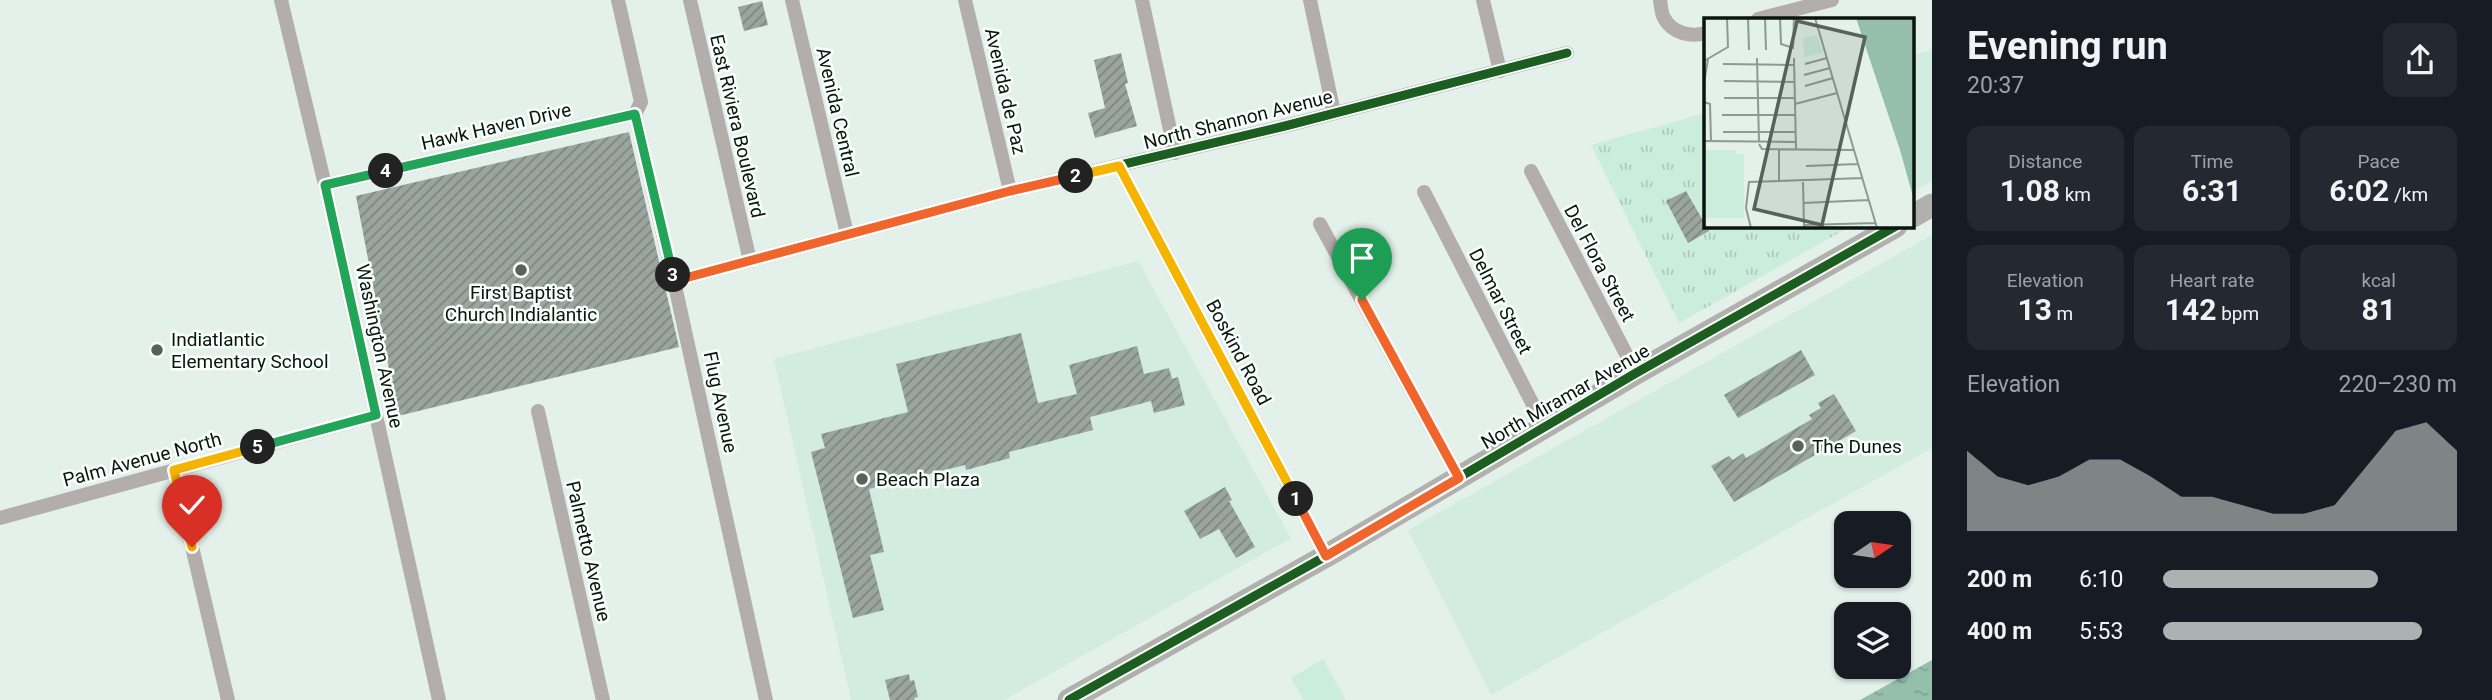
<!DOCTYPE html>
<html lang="en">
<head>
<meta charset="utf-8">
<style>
  body { margin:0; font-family:Roboto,sans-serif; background:#242831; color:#f1f3f6; height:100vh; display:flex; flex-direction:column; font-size:26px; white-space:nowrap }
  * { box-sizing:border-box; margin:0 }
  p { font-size:23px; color:#9ea1a6 }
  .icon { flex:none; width:38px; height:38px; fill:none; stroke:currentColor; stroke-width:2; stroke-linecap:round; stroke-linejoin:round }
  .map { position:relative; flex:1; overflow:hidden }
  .panel { display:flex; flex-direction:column; background:#171b24; width:560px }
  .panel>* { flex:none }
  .needle { width:46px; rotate:77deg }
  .tools { position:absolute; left:1834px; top:511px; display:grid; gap:14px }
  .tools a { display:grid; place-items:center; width:77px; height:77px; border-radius:14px; background:#171b24; box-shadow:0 2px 5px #0004; font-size:35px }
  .pin { position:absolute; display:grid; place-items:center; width:60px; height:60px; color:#fff; margin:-72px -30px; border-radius:50% 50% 50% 0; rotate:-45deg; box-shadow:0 0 7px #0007 }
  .pin .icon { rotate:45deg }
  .km { position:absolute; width:35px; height:35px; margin:-18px; border-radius:50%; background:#222; color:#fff; font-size:19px; line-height:35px; text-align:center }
  .round { display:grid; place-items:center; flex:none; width:74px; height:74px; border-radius:14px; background:#242831 }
  .headline { display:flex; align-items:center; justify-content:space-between; height:119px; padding:0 35px }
  h1 { font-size:38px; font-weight:700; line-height:52px }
  .stats { display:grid; grid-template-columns:repeat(3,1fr); gap:10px; height:119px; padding:7px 35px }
  .stats div { display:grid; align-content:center; border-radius:14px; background:#242831; text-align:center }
  .stats b { font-size:30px; font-weight:700 }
  .stats small { font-size:19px; font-weight:400 }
  .stats p { font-size:19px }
  .chart { height:196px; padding:14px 35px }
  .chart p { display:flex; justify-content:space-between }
  .chart svg { width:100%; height:126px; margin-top:7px; fill:#acb2b1; opacity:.7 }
  ul { padding:0 35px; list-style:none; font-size:23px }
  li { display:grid; grid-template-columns:112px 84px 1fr; align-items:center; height:52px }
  li i { height:18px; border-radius:9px; background:#acb2b1 }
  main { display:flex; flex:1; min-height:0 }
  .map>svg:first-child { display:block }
</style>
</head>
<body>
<main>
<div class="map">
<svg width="1932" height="700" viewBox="0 0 1932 700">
  <defs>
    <pattern id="grass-tufts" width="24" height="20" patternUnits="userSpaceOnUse" patternTransform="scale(1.75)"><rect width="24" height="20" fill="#cbeddc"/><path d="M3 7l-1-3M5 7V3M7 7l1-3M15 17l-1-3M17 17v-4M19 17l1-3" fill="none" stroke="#adcabc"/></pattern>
    <pattern id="water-ripples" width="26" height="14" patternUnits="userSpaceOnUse" patternTransform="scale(1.75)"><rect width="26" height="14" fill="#95bfab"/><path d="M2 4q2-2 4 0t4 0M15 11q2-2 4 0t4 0" fill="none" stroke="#7fa392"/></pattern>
    <pattern id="building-hatch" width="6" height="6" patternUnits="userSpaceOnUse" patternTransform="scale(1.75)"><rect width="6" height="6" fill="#9aa5a0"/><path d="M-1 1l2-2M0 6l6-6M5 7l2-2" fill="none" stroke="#7c8581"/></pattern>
  </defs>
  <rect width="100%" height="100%" fill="#e3f1ea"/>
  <!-- built -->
  <g fill="#d3ece0">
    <polygon points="1932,50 1932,181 1913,192 1913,55"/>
    <polygon points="1932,235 1932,448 1491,695 1408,530"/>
    <polygon points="1138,261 1291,538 1004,700 851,700 774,359"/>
  </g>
  <!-- grass -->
  <polygon fill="url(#grass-tufts)" points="1706,113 1706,226 1844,226 1846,229 1679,323 1591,145"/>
  <!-- pitch -->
  <polygon fill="#cbeddc" points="1323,659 1346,700 1304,700 1291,678"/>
  <!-- water -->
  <polygon fill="url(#water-ripples)" points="1932,660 1932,700 1860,700"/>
  <!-- building -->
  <g fill="url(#building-hatch)">
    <polygon points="762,1 768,25 744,31 738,7"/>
    <polygon points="1121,53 1128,83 1125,84 1137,126 1095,138 1088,113 1105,108 1094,60"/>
    <polygon points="629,132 679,347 398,416 356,196"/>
    <polygon points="1686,191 1709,231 1688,243 1666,201"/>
    <polygon points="1021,333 1038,403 1077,394 1069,365 1137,346 1144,374 1169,368 1172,379 1178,377 1185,405 1154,413 1151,401 1090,417 1093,430 1009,452 1010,458 966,470 965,465 869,489 884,552 870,555 884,610 853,618 811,452 825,448 821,434 908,412 896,364"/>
    <polygon points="1801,350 1815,375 1738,418 1724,395"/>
    <polygon points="1834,394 1856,431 1734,502 1711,466 1729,456 1733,460 1743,453 1746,458 1812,419 1809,415 1821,408 1818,403"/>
    <polygon points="1225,487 1232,500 1229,501 1255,547 1236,558 1219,529 1200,539 1184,511"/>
    <polygon points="909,674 910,681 914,680 918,697 914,698 915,700 890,700 885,680"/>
  </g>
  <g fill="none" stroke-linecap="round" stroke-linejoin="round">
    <!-- street -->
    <g stroke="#b3adab" stroke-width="14">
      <polyline points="281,0 325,185 439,700"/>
      <polyline points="618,0 641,102 635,114"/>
      <polyline points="690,0 750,261"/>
      <polyline points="792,0 847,234"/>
      <polyline points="965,0 1010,191"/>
      <polyline points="1142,0 1175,153"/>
      <polyline points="1310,0 1334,113"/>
      <polyline points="1483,0 1500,71"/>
      <path d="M 1660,0 C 1661,5 1661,13 1664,18 C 1673,34 1691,37 1706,33"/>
      <polyline points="1758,19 1832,0"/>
      <polyline points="635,114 674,281 766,700"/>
      <polyline points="1119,166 1326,556"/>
      <polyline points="1531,171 1636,373"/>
      <polyline points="325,185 635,114"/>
      <polyline points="1424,192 1545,428"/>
      <polyline points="1320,224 1459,478"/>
      <polyline points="674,281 1010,191 1285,126 1567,53"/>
      <polyline points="538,411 603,700"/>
      <polyline points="174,470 228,700"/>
      <polyline points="0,518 376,415"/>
    </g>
    <!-- primary -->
    <g stroke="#b1b0ad" stroke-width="23">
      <polyline points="1913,216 1932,205"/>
      <polyline points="1069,700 1326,556 1636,373 1896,226"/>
    </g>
    <defs>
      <g id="cycleway">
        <polyline points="674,281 1010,191 1285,126 1567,53"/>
        <polyline points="1069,700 1326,556 1636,373 1896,226"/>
      </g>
    </defs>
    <!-- cycleway casing -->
    <use href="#cycleway" stroke="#f9fffc" stroke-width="13"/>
    <!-- cycleway -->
    <use href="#cycleway" stroke="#1b5e20" stroke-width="9"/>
  </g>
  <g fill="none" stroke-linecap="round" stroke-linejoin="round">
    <defs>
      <polyline id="split-1" points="1296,499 1326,556 1459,478 1362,300"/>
      <polyline id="split-2" points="1076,176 1119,166 1296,499"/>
      <polyline id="split-3" points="673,275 674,281 1010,191 1076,176"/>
      <polyline id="split-4" points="386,171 635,114 673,275"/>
      <polyline id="split-5" points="258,447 376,415 325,185 386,171"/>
      <polyline id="split-6" points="192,547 174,470 258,447"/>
    </defs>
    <!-- split-1 casing -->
    <use href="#split-1" stroke="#fff" stroke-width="14"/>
    <!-- split-2 casing -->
    <use href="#split-2" stroke="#fff" stroke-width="14"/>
    <!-- split-3 casing -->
    <use href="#split-3" stroke="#fff" stroke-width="14"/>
    <!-- split-4 casing -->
    <use href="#split-4" stroke="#fff" stroke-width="14"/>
    <!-- split-5 casing -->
    <use href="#split-5" stroke="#fff" stroke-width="14"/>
    <!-- split-6 casing -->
    <use href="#split-6" stroke="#fff" stroke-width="14"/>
    <!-- split-1 -->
    <use href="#split-1" stroke="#f0652b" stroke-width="9"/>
    <!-- split-2 -->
    <use href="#split-2" stroke="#f5b400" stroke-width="9"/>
    <!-- split-3 -->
    <use href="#split-3" stroke="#f0652b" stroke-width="9"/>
    <!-- split-4 -->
    <use href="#split-4" stroke="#22a559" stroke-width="9"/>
    <!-- split-5 -->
    <use href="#split-5" stroke="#22a559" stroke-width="9"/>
    <!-- split-6 -->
    <use href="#split-6" stroke="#f5b400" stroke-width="9"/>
  </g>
  <!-- markers -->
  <g fill="#57625c" stroke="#f9fffc" stroke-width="2.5">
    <circle cx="521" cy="270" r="7"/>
    <circle cx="157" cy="350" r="7"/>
    <circle cx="1798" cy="446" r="7"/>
    <circle cx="862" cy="479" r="7"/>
  </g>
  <g text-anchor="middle" stroke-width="5" stroke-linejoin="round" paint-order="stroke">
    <!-- street labels -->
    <g font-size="19" fill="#0b1510" stroke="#f9fffc">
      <text transform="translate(1006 91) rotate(77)" y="7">Avenida de Paz</text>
      <text transform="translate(838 112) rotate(77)" y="7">Avenida Central</text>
      <text transform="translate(1238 119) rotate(-14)" y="7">North Shannon Avenue</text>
      <text transform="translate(496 126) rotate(-13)" y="7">Hawk Haven Drive</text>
      <text transform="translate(738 126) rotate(77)" y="7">East Riviera Boulevard</text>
      <text transform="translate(1600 263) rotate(62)" y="7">Del Flora Street</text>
      <text transform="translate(1501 301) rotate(63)" y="7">Delmar Street</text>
      <text transform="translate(380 346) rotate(78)" y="7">Washington Avenue</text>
      <text transform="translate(1239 352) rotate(62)" y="7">Boskind Road</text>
      <text transform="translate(1565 396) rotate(-30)" y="7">North Miramar Avenue</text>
      <text transform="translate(721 402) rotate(78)" y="7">Flug Avenue</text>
      <text transform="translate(142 459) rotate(-15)" y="7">Palm Avenue North</text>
      <text transform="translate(589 551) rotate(77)" y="7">Palmetto Avenue</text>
    </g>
    <!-- poi labels -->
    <g font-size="19" fill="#0b1510" stroke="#f9fffc" text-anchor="start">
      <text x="521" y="299" text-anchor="middle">First Baptist<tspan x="521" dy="22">Church Indialantic</tspan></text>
      <text x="171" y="346">Indiatlantic<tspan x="171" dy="22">Elementary School</tspan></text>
      <text x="1812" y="453">The Dunes</text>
      <text x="876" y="486">Beach Plaza</text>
    </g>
  </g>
  <!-- overview -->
  <g transform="translate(1704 18)">
    <rect width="210" height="210" fill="#e3f1ea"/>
    <path d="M 113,17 L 119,35 L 100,39 L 99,20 Z" fill="#cbeddc"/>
    <path d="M 0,132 L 31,132 L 31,136 L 40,136 L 40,200 L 0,200 Z" fill="#cbeddc"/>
    <path d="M 152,0 L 210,0 L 210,182 L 196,132 Z" fill="#95bfab"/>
    <path fill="none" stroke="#8d9993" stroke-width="2" d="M 44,0 L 45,32M 61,0 L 62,32M 76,0 L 77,26 L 89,30 L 90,0M 111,0 L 173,210M 53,40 L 55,124M 90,40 L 92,132M 0,43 L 24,29 L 23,0M 19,46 L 90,47M 101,46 L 123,40M 100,57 L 126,50M 20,63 L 91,64M 0,65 L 4,41M 101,68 L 129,60M 20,80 L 91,80M 0,84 L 6,86 L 7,123M 91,86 L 133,75M 18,97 L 91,97M 19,114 L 91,114M 0,123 L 92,124M 55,126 L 58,131 L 150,132M 102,148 L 154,146M 75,163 L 75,132M 99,164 L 100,209M 99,185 L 165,182M 100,207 L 171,205M 47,210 L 42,190 L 45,164 L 159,160"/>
    <path fill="#57625c" fill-opacity="0.15" stroke="#57625c" stroke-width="3.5" d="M 93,3 L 161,19 L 118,207 L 50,191 Z"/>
    <rect width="210" height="210" fill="none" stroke="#0b1510" stroke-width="3.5"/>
  </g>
</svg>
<div class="tools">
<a><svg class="needle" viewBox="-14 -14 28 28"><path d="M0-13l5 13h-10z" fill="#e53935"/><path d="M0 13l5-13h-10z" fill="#9ea1a6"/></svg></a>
<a><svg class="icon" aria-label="layers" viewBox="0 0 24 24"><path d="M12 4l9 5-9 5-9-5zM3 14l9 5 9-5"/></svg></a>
</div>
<div class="pin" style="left:1362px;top:300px;background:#1e9e55"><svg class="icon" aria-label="arrive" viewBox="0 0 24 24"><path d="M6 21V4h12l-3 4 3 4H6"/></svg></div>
<div class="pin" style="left:192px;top:547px;background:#d93025"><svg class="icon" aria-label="check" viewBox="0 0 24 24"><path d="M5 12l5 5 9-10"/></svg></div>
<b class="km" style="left:1296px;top:499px">1</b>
<b class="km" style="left:1076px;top:176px">2</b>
<b class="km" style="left:673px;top:275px">3</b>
<b class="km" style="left:386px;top:171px">4</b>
<b class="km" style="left:258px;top:447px">5</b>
</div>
<section class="panel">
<div class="headline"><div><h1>Evening run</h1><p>20:37</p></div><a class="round"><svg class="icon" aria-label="share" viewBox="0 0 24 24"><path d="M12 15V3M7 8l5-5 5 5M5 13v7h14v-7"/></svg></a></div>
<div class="stats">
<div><p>Distance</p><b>1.08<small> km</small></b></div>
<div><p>Time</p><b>6:31</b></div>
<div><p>Pace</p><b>6:02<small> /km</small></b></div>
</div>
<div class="stats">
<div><p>Elevation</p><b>13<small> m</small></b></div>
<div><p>Heart rate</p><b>142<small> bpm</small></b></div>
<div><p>kcal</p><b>81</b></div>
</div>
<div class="chart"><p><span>Elevation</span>220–230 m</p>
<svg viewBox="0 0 160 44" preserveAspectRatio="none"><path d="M0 44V16L10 25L20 28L30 25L40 19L50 19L60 25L70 32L80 32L90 35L100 38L110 38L120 35L130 22L140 9L150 6L160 16V44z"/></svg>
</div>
<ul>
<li><b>200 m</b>6:10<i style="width:73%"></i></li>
<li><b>400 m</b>5:53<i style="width:88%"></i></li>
</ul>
</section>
</main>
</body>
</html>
